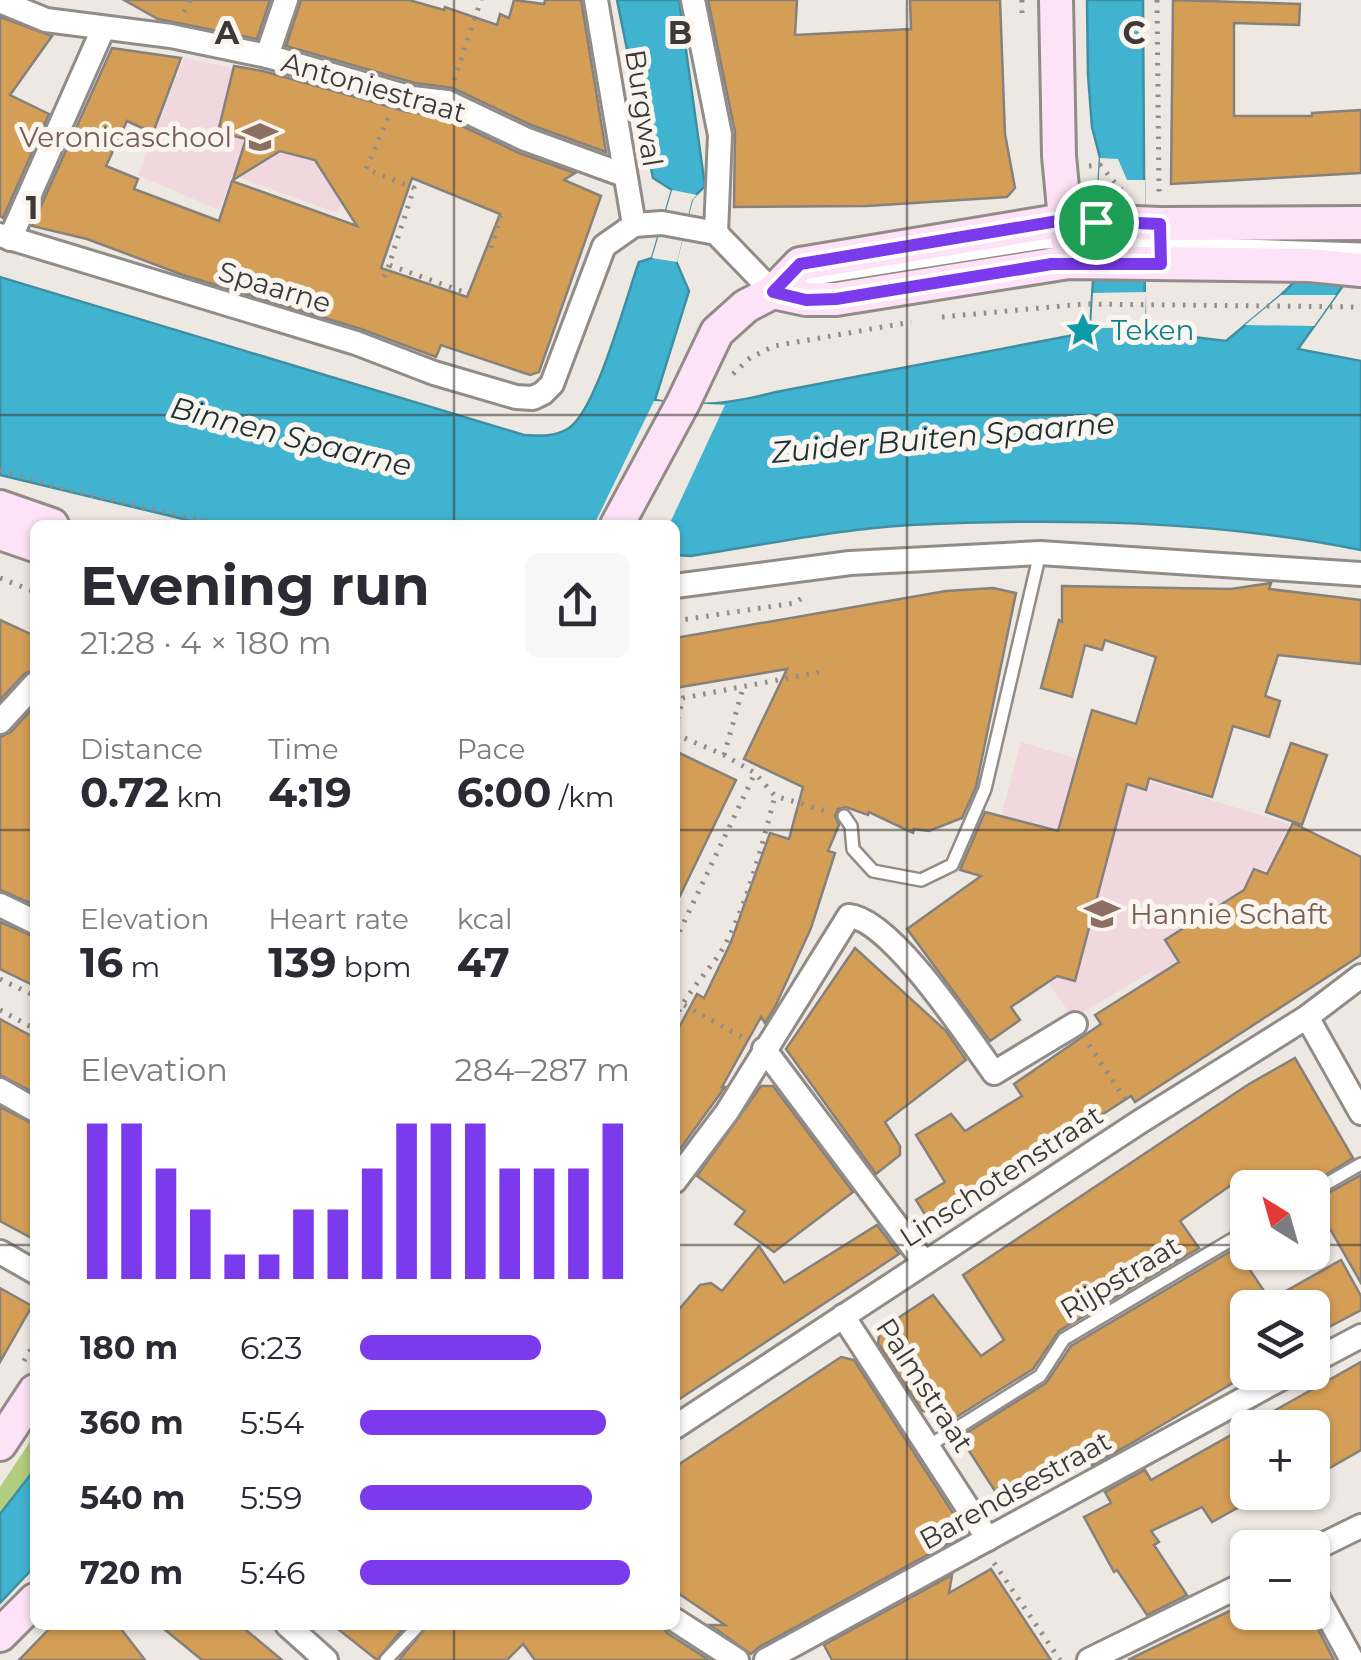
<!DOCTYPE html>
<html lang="en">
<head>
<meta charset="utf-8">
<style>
  body { margin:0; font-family:Montserrat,sans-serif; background:#f7f7f7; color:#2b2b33; height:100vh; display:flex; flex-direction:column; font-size:38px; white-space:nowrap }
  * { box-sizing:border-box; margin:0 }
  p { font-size:32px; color:#7c7c81 }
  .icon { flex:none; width:55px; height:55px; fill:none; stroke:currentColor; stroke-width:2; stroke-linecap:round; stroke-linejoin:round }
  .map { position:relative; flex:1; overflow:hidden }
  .drawer { position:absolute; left:30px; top:520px; width:650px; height:1110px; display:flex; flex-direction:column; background:#fff; border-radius:15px; box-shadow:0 2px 8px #0004 }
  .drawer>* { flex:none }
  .needle { width:65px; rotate:323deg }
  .fabs { position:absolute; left:1230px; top:1170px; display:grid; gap:20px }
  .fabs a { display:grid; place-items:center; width:100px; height:100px; border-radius:15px; background:#fff; box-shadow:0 2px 8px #0004; font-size:50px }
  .pin { position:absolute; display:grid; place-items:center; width:85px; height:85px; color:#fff; margin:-42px; border:5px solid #fff; border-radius:50%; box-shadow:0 2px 10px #0007 }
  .round { display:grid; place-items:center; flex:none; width:105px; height:105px; border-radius:15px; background:#f7f7f7 }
  .headline { display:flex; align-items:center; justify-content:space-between; height:170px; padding:0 50px }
  h1 { font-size:55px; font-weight:700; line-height:75px }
  .stats { display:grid; grid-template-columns:repeat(3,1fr); gap:15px; height:170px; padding:10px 50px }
  .stats div { display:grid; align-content:center }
  .stats b { font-size:42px; font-weight:700 }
  .stats small { font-size:28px; font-weight:400 }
  .stats p { font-size:28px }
  .chart { height:280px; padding:20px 50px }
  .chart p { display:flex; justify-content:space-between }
  .chart svg { width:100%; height:180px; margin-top:10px; stroke:#7c3aed; stroke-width:6 }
  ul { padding:0 50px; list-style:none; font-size:32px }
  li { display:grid; grid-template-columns:160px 120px 1fr; align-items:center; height:75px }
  li i { height:25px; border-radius:12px; background:#7c3aed }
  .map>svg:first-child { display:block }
</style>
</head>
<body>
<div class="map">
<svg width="1361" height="1660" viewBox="0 0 1361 1660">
  <rect width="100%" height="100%" fill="#ede8e1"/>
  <!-- education -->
  <g fill="#f1d7de">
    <polygon points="184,58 380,99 338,213 232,175 219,210 138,175"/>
    <polygon points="1021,742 1289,824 1267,871 1254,867 1245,888 1163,939 1227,1040 1207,1054 1152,971 1073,1018 982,887"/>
  </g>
  <!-- green -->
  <polygon fill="#b2cc80" points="35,1434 35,1469 0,1514 0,1487"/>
  <!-- water -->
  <g fill="#40b3d1" stroke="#3f8fa3" stroke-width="2.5">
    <path d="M 617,0 L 679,0 L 705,186 L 692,199 L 676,261 L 689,291 L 655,400 C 698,408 733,403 776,392 L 1090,332 L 1100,158 L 1092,127 L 1088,75 L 1087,0 L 1143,0 L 1145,331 L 1226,341 L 1281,295 L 1361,216 L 1347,280 L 1298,349 L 1361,361 L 1361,550 C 1214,520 1061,518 911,525 C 838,529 764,545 691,556 L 675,555 L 675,525 L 208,525 L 0,475 L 0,277 L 524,435 C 540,436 555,437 569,428 C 597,409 626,297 639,262 L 652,258 L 672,190 L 653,178 Z"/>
    <polygon points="35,1469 35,1566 0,1603 0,1514"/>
  </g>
  <!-- pier -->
  <g fill="#ede8e1">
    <polygon points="1100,158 1118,159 1127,180 1145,180 1146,281 1093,281"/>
    <polygon points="672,190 697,195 692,200 677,262 652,258"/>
    <polygon points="1146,292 1145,328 1091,328 1093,293"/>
    <polygon points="1281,295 1336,295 1314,326 1245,325"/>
    <polygon points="654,401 725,405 669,525 594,525"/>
  </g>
  <!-- building -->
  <g fill="#d49e57" stroke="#86817b" stroke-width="2.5" fill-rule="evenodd">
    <polygon points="124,0 270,0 257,39 158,19"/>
    <polygon points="301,0 409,0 444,10 445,7 497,25 500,14 509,18 514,0 544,4 545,0 581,0 606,152 531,125 453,88 415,83 286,46"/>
    <polygon points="708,0 797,0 795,35 911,29 910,0 1000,0 1005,134 1015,188 1007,197 867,206 734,207 735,132"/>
    <polygon points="1173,0 1300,4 1299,25 1234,23 1234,116 1312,116 1312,113 1361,110 1361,173 1171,184"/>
    <polygon points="0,17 52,36 10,95 49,114 3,218 0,216"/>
    <path d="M 112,48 L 181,58 L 153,133 L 127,121 L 106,166 L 138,179 L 134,189 L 219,221 L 232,181 L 357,226 L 315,160 L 280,151 L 233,180 L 246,139 L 218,132 L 234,66 L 263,71 L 408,112 L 443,117 L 519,153 L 575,173 L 564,180 L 601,196 L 539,372 L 530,375 L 441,345 L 436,357 L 361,329 L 183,275 L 87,239 L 32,226 ZM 412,178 L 500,214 L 467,297 L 381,268 Z"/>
    <polygon points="1271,583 1269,589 1361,600 1361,664 1278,655 1265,696 1280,701 1269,737 1233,726 1212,797 1149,778 1146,790 1127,784 1075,981 1057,976 1011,1007 1020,1020 990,1041 907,929 981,876 960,870 985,812 1058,831 1092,710 1136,724 1156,657 1105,640 1102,650 1085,645 1072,697 1041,688 1059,620 1062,622 1062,586 1231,589"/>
    <polygon points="993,588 1016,593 976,787 962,818 929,831 914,829 913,833 869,812 868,815 846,807 838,809 835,816 839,825 828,851 835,853 811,928 775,1007 765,1023 761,1017 722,1087 725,1087 675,1156 675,1035 697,994 704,998 731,942 770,833 789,839 803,787 744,759 787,669 675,688 675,638 946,591"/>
    <polygon points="0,620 35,636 35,669 24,674 0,700"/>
    <polygon points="35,706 35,905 0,890 0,737 11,732"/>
    <polygon points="1291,743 1327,755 1302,825 1266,812"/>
    <polygon points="675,751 736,780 675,906"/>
    <polygon points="1293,823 1361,857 1361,955 1135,1102 1131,1096 1100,1116 1042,1153 1045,1159 934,1229 916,1200 945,1182 916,1135 951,1114 965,1131 1022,1096 1014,1084 1101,1024 1095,1015 1179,962 1165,940 1244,890 1254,869 1267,874"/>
    <polygon points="0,922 35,937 35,986 0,969"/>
    <polygon points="855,948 946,1031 966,1060 885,1122 900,1146 900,1155 876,1174 786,1049"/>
    <polygon points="0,1019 35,1038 35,1093 0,1075"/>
    <polygon points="1295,1058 1353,1158 1304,1188 1237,1188 1234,1183 1180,1221 1199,1248 1059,1331 1033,1369 950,1421 944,1413 922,1411 878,1343 880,1330 933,1295 981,1356 1004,1340 963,1275 1249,1084"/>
    <polygon points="761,1086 773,1086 853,1192 774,1252 735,1224 745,1211 697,1176"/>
    <polygon points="0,1107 35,1125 35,1240 0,1221"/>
    <polygon points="1361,1175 1361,1283 1314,1201"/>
    <polygon points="877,1225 899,1254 675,1402 675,1314 700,1285 711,1283 722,1291 759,1246 784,1283"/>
    <polygon points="1248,1241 1248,1267 1270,1300 1341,1260 1361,1296 1361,1310 1312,1336 1312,1308 1248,1308 1248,1374 1130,1444 1092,1465 1091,1461 1006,1508 960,1437 1046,1383 1071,1346"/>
    <polygon points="0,1288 32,1306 0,1362"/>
    <polygon points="841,1357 854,1360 962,1527 960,1537 759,1647 751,1654 710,1625 725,1625 675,1591 675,1467"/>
    <polygon points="1361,1362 1361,1450 1312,1478 1312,1428 1248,1428 1248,1502 1212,1522 1202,1507 1151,1531 1159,1542 1154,1545 1187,1595 1147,1615 1117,1570 1114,1572 1084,1517 1111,1503 1105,1492 1145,1470 1151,1480"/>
    <polygon points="991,1569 1051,1660 832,1660 824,1645 952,1575 949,1593"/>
    <polygon points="1248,1602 1248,1612 1309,1612 1334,1660 1128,1660"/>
    <polygon points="53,1625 118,1625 145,1660 19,1660"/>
    <polygon points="159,1625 240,1625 282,1660 202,1660"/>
    <polygon points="333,1625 406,1625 377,1660"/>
    <polygon points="428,1625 661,1625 667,1633 709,1660 535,1660 523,1644 507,1660 399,1660"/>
  </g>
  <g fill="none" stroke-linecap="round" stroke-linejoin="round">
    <defs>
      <g id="lane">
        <polyline points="791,287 820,278 1043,243 1185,243 1361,249"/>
        <polyline points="844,816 851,826 853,849 873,871 921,880 952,865 985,789 1040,553"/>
        <polyline points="1312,1192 1361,1164"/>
        <polyline points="930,1445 1040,1376 1064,1339 1248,1230"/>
        <polyline points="386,1660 419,1625"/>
      </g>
      <g id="street">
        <polyline points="596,0 634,225"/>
        <polyline points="693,0 720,135 716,233"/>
        <polyline points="0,1 46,20 171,36 267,56 412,98 447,102 525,139 624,175"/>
        <polyline points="267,56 286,0"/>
        <polyline points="634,225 662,223 716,233"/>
        <polyline points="716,233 773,292"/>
        <polyline points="0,235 356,343 434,373 516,397 533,398 543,393 552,384 604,246 634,225"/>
        <polyline points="10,239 103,29"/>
        <polyline points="675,586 850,563 1040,553 1361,574"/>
        <polyline points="0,722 35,684"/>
        <polyline points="0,905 35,922"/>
        <polyline points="1307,1017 1361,1113"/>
        <polyline points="764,1049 924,1262"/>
        <polyline points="0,1090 35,1110"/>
        <path d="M 675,1181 L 727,1112 L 849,916 C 891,919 968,1037 994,1073 L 1075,1024"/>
        <polyline points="0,1252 35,1272"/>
        <polyline points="843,1316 988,1539"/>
        <polyline points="1312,1362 1361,1336"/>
        <polyline points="675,1427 1141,1121 1307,1017 1361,976"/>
        <polyline points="1312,1550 1361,1526"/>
        <polyline points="1312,1587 1352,1660"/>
        <polyline points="675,1620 737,1660"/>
        <polyline points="287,1625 326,1660"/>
        <polyline points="766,1660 1293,1372"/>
        <polyline points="1089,1660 1248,1582"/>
      </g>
      <g id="secondary">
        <polyline points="1056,0 1059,156 1067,240"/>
        <polyline points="773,292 806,299 836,299 1069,262 1310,265 1361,270"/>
        <polyline points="0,507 52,525"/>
        <polyline points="617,525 683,403 717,332 746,306 773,292 800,264 1064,220 1160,224 1361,223"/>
        <polyline points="0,533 35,545"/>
        <polyline points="0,1444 35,1391"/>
        <polyline points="0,1635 35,1600"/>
      </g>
    </defs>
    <!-- lane casing -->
    <use href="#lane" stroke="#918c87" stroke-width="16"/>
    <!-- street casing -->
    <use href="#street" stroke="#918c87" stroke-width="28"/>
    <!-- secondary casing -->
    <use href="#secondary" stroke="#918c87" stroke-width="38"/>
    <!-- path -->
    <g stroke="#918d89" stroke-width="5" stroke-dasharray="2.5 8" stroke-linecap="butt">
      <polyline points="1022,0 1022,17"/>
      <polyline points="1157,0 1159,195"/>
      <polyline points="184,12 190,0"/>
      <polyline points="454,80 481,0"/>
      <polyline points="388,118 366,169 414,188 389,265 464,292"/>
      <polyline points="1089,166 1100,165 1122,191"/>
      <polyline points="491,248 501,214"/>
      <polyline points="384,277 389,265"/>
      <polyline points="942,317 1084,304 1361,307"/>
      <polyline points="733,374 750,358 774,346 911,322"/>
      <polyline points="0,470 67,490 226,525"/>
      <polyline points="0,578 35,592"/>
      <polyline points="675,621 794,603 804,597"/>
      <polyline points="675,729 683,698 825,671"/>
      <polyline points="675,734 724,755 755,773 775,796 826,811"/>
      <polyline points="724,755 743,688"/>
      <polyline points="675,941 755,773"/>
      <polyline points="0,979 35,996"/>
      <polyline points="675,1000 742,1037"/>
      <polyline points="0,1010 35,1029"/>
      <path d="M 675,1021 C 686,990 711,971 726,943 C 749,898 762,845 775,796"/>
      <polyline points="1089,1045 1127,1102"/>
      <polyline points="24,1361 35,1342"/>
      <polyline points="994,1563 1060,1660"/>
    </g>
    <!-- lane -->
    <use href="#lane" stroke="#fff" stroke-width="11"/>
    <!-- street -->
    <use href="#street" stroke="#fff" stroke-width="22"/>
    <!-- secondary -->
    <use href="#secondary" stroke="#fee2f7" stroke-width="32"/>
  </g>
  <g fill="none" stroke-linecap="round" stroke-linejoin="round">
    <defs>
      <polygon id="route" points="1064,220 1160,224 1161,264 1052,264 836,299 806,300 773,292 800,264"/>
    </defs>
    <!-- route casing -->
    <use href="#route" stroke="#fff" stroke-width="20"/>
    <!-- route -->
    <use href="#route" stroke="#7c3aed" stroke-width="12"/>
  </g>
  <!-- grid -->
  <path fill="none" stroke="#3c3a37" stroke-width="2.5" stroke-opacity="0.55" d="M 454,0 L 454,525M 907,0 L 907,1660M 0,415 L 1361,415M 0,830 L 35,830M 675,830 L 1361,830M 0,1245 L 35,1245M 675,1245 L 1248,1245M 1312,1245 L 1361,1245M 454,1625 L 454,1660"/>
  <!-- icons -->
  <defs>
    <symbol id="school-bare" viewBox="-9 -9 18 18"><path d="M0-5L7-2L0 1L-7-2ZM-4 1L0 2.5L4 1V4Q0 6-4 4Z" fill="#8d6e63" stroke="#faf5ef" stroke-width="2.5" paint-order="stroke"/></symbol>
    <symbol id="sight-bare" viewBox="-9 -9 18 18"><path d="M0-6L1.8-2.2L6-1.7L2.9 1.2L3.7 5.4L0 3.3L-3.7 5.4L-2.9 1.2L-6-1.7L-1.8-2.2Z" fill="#0f9aa8" stroke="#faf5ef" stroke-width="2.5" paint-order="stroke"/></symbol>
  </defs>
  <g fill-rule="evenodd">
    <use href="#school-bare" x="235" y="112" width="50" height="50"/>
    <use href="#sight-bare" x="1058" y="305" width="50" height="50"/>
    <use href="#school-bare" x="1077" y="889" width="50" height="50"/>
  </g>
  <g text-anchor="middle" stroke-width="10" stroke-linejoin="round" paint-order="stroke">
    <!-- street labels -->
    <g font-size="28" fill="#3c3a37" stroke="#faf5ef">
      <text transform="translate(374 87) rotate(16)" y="10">Antoniestraat</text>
      <text transform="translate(644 108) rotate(81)" y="10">Burgwal</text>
      <text transform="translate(275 287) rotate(17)" y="10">Spaarne</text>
      <text transform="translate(1001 1176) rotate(-33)" y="10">Linschotenstraat</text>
      <text transform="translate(1120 1277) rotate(-31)" y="10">Rijpstraat</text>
      <text transform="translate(925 1385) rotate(57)" y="10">Palmstraat</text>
      <text transform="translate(1015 1490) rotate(-29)" y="10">Barendsestraat</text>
    </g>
    <!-- education labels -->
    <g font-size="28" fill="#785e54" stroke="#faf5ef" text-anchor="end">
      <text x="232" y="147">Veronicaschool</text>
      <text x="1130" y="924" text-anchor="start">Hannie Schaft</text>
    </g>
    <!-- culture labels -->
    <g font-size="28" fill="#0d838f" stroke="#faf5ef" text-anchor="start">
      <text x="1111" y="340">Teken</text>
    </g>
    <!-- water labels -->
    <g font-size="30" font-style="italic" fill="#1c3036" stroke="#faf5ef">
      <text transform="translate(291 437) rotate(14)" y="10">Binnen Spaarne</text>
      <text transform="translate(943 438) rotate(-5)" y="10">Zuider Buiten Spaarne</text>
    </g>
  </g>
  <g font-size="32" text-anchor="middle" font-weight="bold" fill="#3c3a37" stroke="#faf5ef" stroke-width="10" stroke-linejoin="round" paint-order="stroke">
    <text x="227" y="44">A</text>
    <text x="680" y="44">B</text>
    <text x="1134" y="44">C</text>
    <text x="32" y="219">1</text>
  </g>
</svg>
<div class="fabs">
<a><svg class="needle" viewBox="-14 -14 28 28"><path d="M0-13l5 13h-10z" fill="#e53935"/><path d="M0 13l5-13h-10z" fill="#7c7c81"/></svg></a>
<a><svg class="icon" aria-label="layers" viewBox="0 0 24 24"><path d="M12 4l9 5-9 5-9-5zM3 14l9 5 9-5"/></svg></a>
<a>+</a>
<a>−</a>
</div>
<div class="pin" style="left:1096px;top:222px;background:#1e9e55"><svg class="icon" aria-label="arrive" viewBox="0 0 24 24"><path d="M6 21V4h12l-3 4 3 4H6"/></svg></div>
<section class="drawer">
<div class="headline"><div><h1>Evening run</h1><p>21:28 · 4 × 180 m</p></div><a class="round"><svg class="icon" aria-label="share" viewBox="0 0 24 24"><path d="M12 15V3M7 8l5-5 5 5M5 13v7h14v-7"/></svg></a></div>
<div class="stats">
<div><p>Distance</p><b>0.72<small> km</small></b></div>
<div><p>Time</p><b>4:19</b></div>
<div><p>Pace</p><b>6:00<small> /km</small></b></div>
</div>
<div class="stats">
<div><p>Elevation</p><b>16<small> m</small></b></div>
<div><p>Heart rate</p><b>139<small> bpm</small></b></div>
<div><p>kcal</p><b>47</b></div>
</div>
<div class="chart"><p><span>Elevation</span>284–287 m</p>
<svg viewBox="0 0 160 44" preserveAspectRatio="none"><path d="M5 44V6M15 44V6M25 44V17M35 44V27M45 44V38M55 44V38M65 44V27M75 44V27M85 44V17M95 44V6M105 44V6M115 44V6M125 44V17M135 44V17M145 44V17M155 44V6"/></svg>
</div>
<ul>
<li><b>180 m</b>6:23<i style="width:67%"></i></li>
<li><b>360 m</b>5:54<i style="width:91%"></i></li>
<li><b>540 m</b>5:59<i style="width:86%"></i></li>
<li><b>720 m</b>5:46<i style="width:100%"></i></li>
</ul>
</section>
</div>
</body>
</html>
